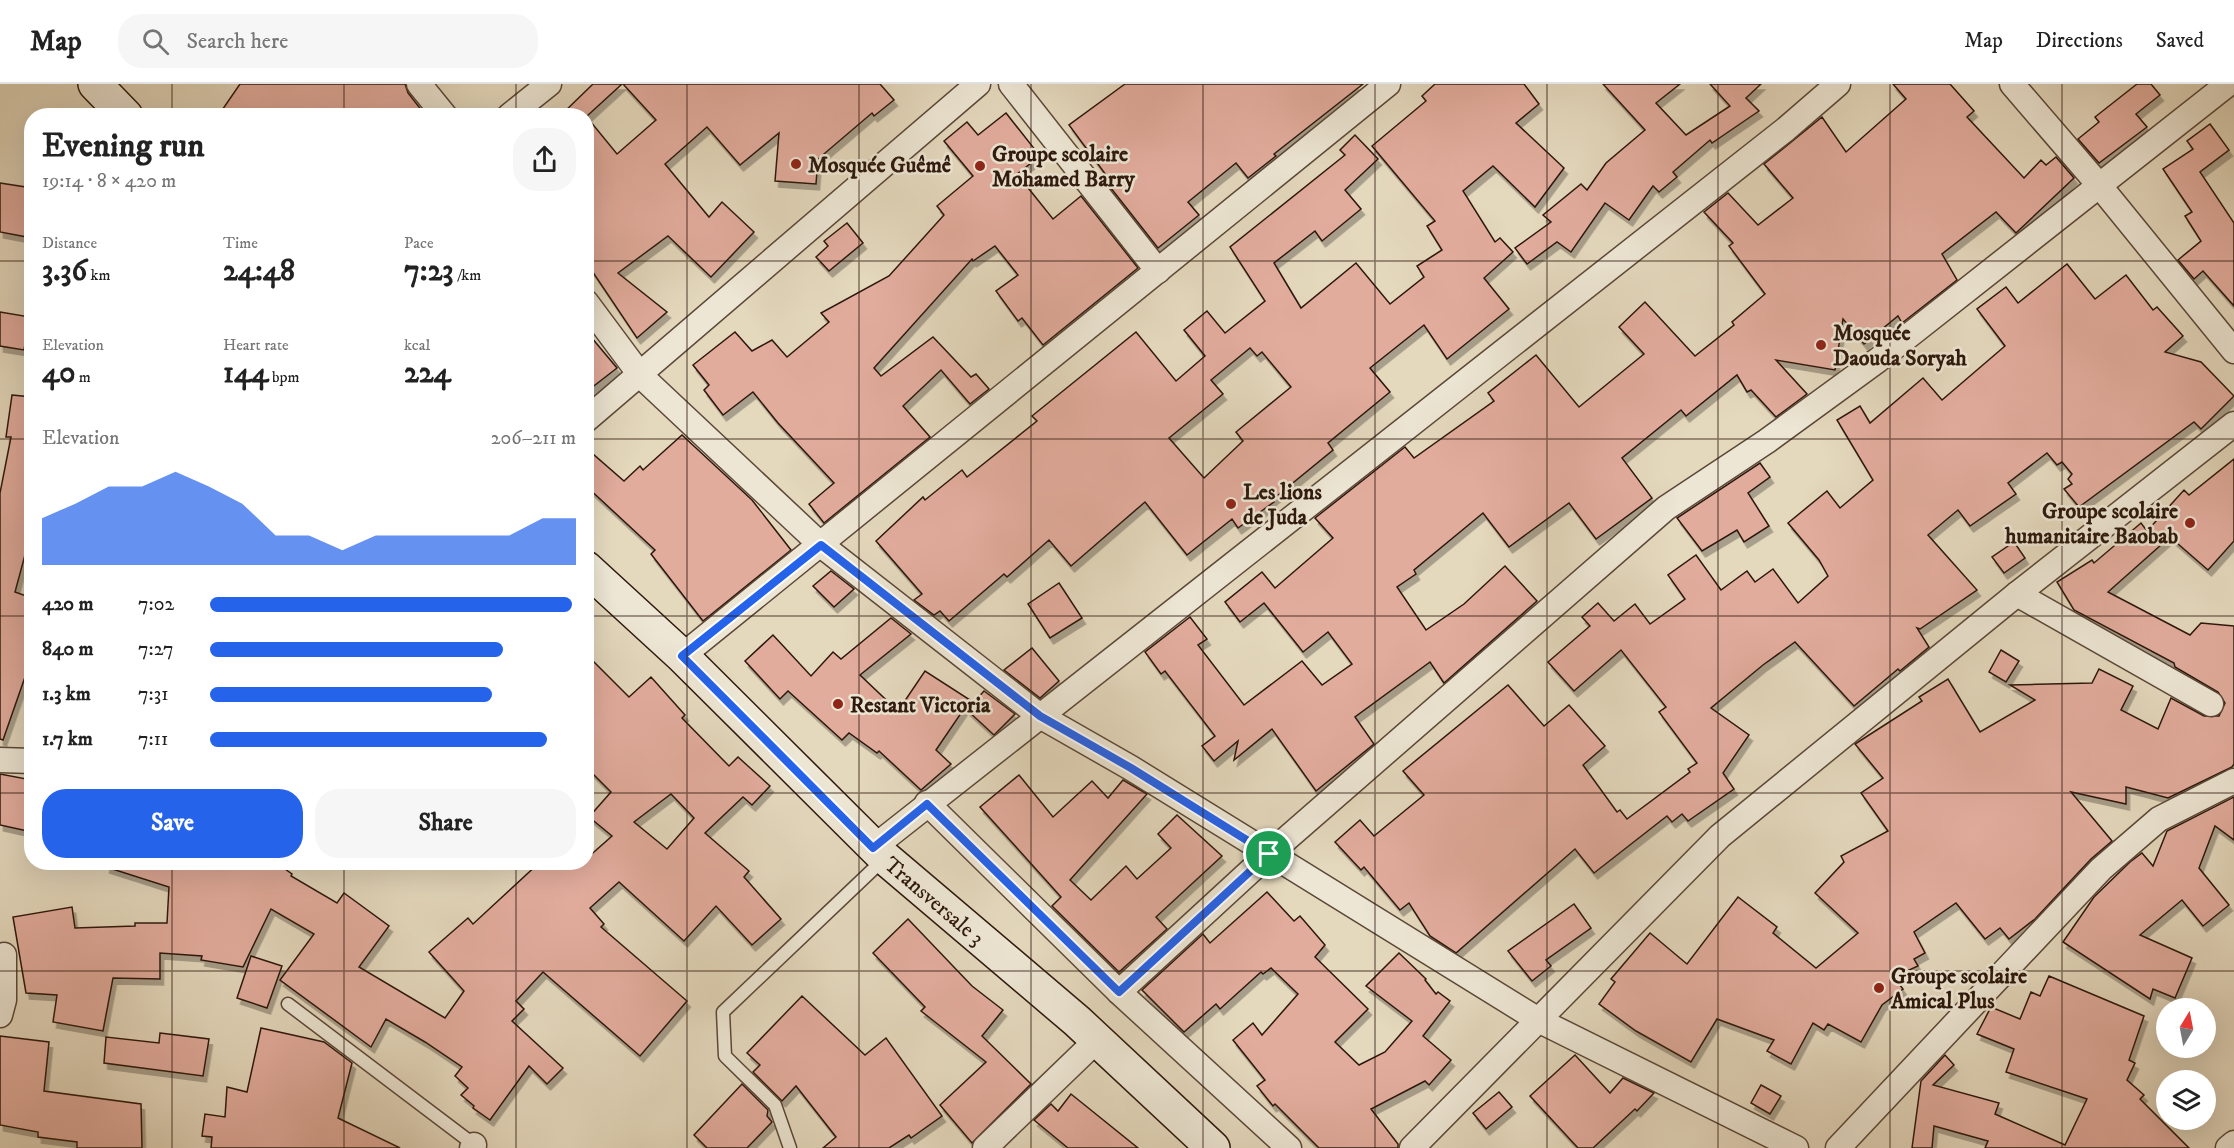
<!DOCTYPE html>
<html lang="en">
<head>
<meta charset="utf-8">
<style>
  body { margin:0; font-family:"IM FELL DW Pica",serif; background:#f6f6f6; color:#222; height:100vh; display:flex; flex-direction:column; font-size:22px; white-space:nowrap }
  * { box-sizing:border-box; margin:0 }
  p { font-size:20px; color:#767676 }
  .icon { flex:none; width:33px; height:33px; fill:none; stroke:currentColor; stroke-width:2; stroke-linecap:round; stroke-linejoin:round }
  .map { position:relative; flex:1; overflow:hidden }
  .drawer { position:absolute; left:24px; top:24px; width:570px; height:762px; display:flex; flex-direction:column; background:#fff; border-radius:24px; box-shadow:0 6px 24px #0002 }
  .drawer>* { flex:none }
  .needle { width:39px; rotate:10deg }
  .controls { position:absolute; left:2156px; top:914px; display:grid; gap:12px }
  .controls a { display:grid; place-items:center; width:60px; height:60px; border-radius:50%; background:#fff; box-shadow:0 6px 24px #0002; font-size:30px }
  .pin { position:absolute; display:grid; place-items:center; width:51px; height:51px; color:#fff; margin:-26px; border:3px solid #fff; border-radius:50%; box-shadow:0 2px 6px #0007 }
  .round { display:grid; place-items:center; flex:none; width:63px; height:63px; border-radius:24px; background:#f6f6f6 }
  .head { display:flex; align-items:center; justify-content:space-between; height:102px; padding:0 18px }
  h1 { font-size:33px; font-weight:800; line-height:45px }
  .figures { display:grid; grid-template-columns:repeat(3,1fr); gap:9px; height:102px; padding:6px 18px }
  .figures div { display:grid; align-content:center }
  .figures b { font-size:30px; font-weight:800 }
  .figures small { font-size:16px; font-weight:400 }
  .figures p { font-size:16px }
  .chart { height:168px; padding:12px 18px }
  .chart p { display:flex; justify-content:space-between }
  .chart svg { width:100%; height:108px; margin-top:6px; fill:#2563eb; opacity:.7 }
  .primary-button { display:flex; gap:12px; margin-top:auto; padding:12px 18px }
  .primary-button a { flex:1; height:69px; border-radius:24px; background:#2563eb; color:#fff; font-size:24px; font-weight:800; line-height:69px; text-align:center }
  .primary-button a+a { background:#f6f6f6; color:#222 }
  ul { padding:0 18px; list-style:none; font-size:20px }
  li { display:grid; grid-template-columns:96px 72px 1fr; align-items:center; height:45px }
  li i { height:15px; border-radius:8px; background:#2563eb }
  header { display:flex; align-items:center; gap:36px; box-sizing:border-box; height:84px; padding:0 30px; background:#fff; border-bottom:2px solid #e0e0e0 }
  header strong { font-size:28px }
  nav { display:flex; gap:33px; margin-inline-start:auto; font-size:21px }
  .search { width:420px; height:54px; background:#f6f6f6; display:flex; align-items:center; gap:15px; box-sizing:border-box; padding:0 21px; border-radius:24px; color:#767676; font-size:22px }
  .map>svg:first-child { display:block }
</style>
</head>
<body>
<header>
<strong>Map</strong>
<div class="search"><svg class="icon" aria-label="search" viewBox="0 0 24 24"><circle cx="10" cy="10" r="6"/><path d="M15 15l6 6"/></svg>Search here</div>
<nav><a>Map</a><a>Directions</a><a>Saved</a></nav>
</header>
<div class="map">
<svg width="2234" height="1064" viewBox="0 0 2234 1064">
  <defs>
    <filter id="shadow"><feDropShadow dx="3.5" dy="6" stdDeviation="0" flood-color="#0004"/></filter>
  </defs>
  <rect width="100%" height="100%" fill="#e4d8bd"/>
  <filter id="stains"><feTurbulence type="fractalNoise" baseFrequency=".00333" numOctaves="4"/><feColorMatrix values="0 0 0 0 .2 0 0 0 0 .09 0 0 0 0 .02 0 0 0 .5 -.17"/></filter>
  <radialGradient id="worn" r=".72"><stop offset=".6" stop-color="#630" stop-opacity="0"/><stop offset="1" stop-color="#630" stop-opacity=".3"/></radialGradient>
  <!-- building -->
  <g fill="#e2ac9d" stroke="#2d180c" stroke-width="1.5" fill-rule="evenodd" filter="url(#shadow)">
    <polygon points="240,0 405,0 408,9 426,32 218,32"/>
    <polygon points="593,0 622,0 587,32 560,32"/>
    <polygon points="623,0 880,0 894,16 874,32 872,29 818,75 816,100 775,97 779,49 740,81 707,43 665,80 709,133 722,118 754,148 711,193 668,152 618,189 667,228 637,254 586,178 586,32 617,70 656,36"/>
    <polygon points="1125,0 1363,0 1274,70 1276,72 1248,94 1236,79 1188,118 1199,131 1158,164 1103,94 1106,91 1069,41"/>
    <path d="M 1435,0 L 1524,0 L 1539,20 L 1516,39 L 1564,84 L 1535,123 L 1493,82 L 1463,107 L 1495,158 L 1500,154 L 1513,168 L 1484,194 L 1509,225 L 1447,275 L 1424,241 L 1370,284 L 1390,308 L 1328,359 L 1333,366 L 1272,416 L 1274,418 L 1238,444 L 1232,435 L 1187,471 L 1145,418 L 1071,482 L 1049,456 L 1007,493 L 1004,490 L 949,537 L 940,527 L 934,531 L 914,516 L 922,510 L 876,457 L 923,413 L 925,416 L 962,386 L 967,393 L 1037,337 L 1032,332 L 1136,248 L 1176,297 L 1205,272 L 1184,246 L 1207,227 L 1225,249 L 1265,217 L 1230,163 L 1345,71 L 1340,66 L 1355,51 L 1378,75 L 1345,106 L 1361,125 L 1322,157 L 1315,147 L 1274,179 L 1301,224 L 1356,179 L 1390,220 L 1424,193 L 1417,182 L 1442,166 L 1427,142 L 1435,137 L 1372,62 L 1426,17 L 1422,12 ZM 1250,264 L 1257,272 L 1262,268 L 1291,303 L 1236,348 L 1243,357 L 1204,394 L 1169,354 L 1223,310 L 1211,296 Z"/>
    <polygon points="1603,0 1680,0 1656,19 1686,51 1730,22 1710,0 1761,0 1746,14 1759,27 1712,59 1710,56 1673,88 1677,93 1659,108 1653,102 1629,136 1605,119 1571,168 1557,158 1527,180 1515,164 1551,138 1543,131 1581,100 1587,106 1606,79 1645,46"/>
    <polygon points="1893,0 1950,0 1974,27 1967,33 2024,94 2041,76 2046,81 2056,73 2074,94 2016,149 1996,128 1942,170 1957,196 1902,239 1898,232 1864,260 1843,235 1835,286 1776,276 1807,310 1776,333 1751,306 1747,308 1737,291 1686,332 1681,326 1622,374 1652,414 1596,455 1569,419 1509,463 1483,429 1414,486 1416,490 1397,503 1426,546 1464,520 1505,482 1537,517 1444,599 1430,578 1355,633 1374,660 1316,707 1272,645 1234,676 1238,657 1214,677 1202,662 1215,652 1165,587 1161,590 1145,568 1190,533 1207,555 1198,561 1244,621 1302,577 1322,601 1352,580 1328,548 1303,568 1264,519 1240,538 1225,518 1262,488 1275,504 1333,454 1315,434 1405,363 1414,374 1494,317 1488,309 1536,271 1579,323 1644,270 1619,243 1645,218 1695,272 1734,241 1732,238 1765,210 1729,162 1733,159 1704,128 1728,109 1758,141 1793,114 1764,80 1822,33 1846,68 1906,15"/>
    <polygon points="2137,0 2151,0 2160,11 2136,30 2147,43 2099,79 2078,55 2099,38 2095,33"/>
    <polygon points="1006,29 1040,72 1017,90 1053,135 1081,112 1138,184 1043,261 1022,234 1018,237 996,207 1018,191 995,162 973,177 972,175 874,284 881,292 933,253 971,293 976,290 989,305 970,320 941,286 903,322 930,353 824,439 809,420 834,399 778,339 753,308 723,331 704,306 709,301 693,281 735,248 752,267 772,256 787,273 829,238 821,229 889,192 944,131 937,122 973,92 944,57 967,38 978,51"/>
    <polygon points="2210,40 2229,66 2200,88 2234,139 2234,222 2203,187 2194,195 2178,176 2201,157 2185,132 2192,128 2163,85 2193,65 2187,57"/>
    <polygon points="0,99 32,104 27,153 0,148"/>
    <polygon points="847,139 863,159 829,187 816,173 828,162 824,157"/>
    <polygon points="2067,180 2095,215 2126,191 2153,226 2157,223 2183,252 2165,268 2201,278 2234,312 2201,345 2194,338 2079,423 2064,405 2072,400 2068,395 2072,390 2062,378 2057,381 2047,369 2008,399 2016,410 1970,442 1958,426 1928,451 1977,506 1920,545 1917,544 1929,563 1900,587 1898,585 1854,622 1795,558 1763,581 1711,624 1749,651 1723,689 1734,705 1688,737 1682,730 1672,738 1667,732 1594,789 1575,765 1456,869 1430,852 1409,819 1400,826 1364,783 1361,786 1335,758 1360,736 1374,752 1424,711 1403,687 1508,601 1544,642 1569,621 1605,662 1583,681 1617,728 1620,726 1627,735 1690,688 1688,685 1697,679 1659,628 1666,623 1621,566 1574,607 1548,578 1590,542 1582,533 1598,519 1614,537 1635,520 1650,540 1685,515 1668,491 1696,471 1721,506 1747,487 1755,498 1773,485 1798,519 1828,492 1819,476 1788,439 1827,407 1840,424 1873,396 1837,336 1860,322 1870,339 1923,294 1942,316 2005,262 1977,225 2006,203 2018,219"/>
    <polygon points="0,228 30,233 24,266 0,262"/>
    <polygon points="586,247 617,284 586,308"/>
    <polygon points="12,311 32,313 32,445 15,508 32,514 32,573 3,656 0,655 0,409 11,353 6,353"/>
    <polygon points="682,351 752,416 791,466 703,537 651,470 655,466 586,402 586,364 624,397 640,382 643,386"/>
    <polygon points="2234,375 2234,457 2208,486 2170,453 2108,508 2190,551 2201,539 2234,542 2234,680 2232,683 2168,714 2126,703 2126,720 2071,708 2112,757 2091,775 2035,835 2009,855 2000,844 1985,855 1956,819 1914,848 1925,869 1914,875 1918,882 1894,893 1903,905 1882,921 1861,958 1828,940 1824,946 1813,939 1791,980 1767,967 1774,956 1717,935 1691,978 1636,947 1599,920 1615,898 1611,895 1650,849 1687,880 1738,813 1777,843 1773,849 1816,884 1858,849 1815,809 1844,778 1841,772 1888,747 1861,709 1883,694 1855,660 1922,617 1919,613 1948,595 1980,648 2035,616 2010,601 2092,599 2099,585 2133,602 2121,626 2158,645 2171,614 2204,632 2219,632 2225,619 2218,608 2175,583 2174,579 2074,526 2057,498 2092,476 2094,479 2141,439 2147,447 2184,406 2189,411"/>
    <polygon points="1760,379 1770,393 1748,409 1769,442 1744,458 1737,446 1702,467 1677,434"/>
    <polygon points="2014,458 2025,474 2004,489 1992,473"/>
    <polygon points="831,487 854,505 834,523 813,502"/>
    <polygon points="1059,499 1082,534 1050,554 1028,520"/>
    <polygon points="891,534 911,550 860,591 898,627 925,587 970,616 936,666 951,680 921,706 879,667 877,669 849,649 842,656 788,607 780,615 745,577 773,551 811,592 833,568 841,575"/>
    <polygon points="1032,564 1059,597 1040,614 1004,586"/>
    <polygon points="2001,566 2019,577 2006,598 1989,588"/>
    <path d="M 586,570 L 629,613 L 651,593 L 685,631 L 682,634 L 729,682 L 738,673 L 770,702 L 752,721 L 743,713 L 705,749 L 749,787 L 744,793 L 781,835 L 752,861 L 716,822 L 684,857 L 619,798 L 590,824 L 604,840 L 601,843 L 687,917 L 640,972 L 543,888 L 516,917 L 524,925 L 512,937 L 563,984 L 547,1000 L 529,982 L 490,1036 L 473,1024 L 474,1022 L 461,1011 L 468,1004 L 455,992 L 462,983 L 425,958 L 386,935 L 371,963 L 280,896 L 314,850 L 271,825 L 243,883 L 201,876 L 202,872 L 160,869 L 160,895 L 113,894 L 103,947 L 53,938 L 57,911 L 26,909 L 13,833 L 72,823 L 75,844 L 135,842 L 135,839 L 167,839 L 169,803 L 106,783 L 107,778 L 275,778 L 292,790 L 291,792 L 337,819 L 344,809 L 389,842 L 359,883 L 445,934 L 464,907 L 429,868 L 468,834 L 473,840 L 540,778 L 586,778 L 586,775 L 612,752 L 589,733 L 611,708 L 586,683 ZM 671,710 L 694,734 L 667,765 L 634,738 Z"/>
    <polygon points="984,607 1015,630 994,651 967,626"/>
    <polygon points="0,690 32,696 32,748 0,741"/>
    <polygon points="1019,691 1053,733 1092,697 1108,714 1123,696 1147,710 1070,796 1091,816 1126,782 1137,795 1171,764 1158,750 1177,731 1222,772 1156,833 1167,845 1119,888 1052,822 1061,813 980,723"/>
    <polygon points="2234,713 2234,756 2215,742 2199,784 2229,821 2203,842 2182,816 2140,851 2192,874 2175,914 2153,905 2150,915 2063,858 2094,813 2130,778 2142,769 2153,782 2167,747"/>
    <polygon points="1267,808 1294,837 1300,832 1325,861 1315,873 1368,925 1335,958 1359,981 1385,968 1412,937 1366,902 1399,869 1426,895 1425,896 1436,910 1438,908 1450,917 1423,952 1451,976 1429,1001 1425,997 1371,1025 1398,1060 1398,1064 1319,1064 1275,1020 1273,1022 1257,1002 1265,996 1233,956 1253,939 1262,951 1298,910 1271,884 1263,890 1261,888 1220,925 1216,920 1184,948 1142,906 1203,850 1210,859"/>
    <polygon points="1574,820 1591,844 1546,876 1551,882 1532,897 1508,867"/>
    <polygon points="908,835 972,902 1003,926 982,952 1031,1000 972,1059 940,1021 986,978 921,927 925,923 873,869"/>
    <polygon points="251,872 282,882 267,924 237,914"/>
    <polygon points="2049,892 2144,932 2129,976 2135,979 2127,996 2144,1011 2140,1015 2189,1064 1985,1064 1988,1057 1934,1042 1932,1064 1912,1064 1921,997 1945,971 1954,981 1933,1001 1999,1019 1995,1030 2065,1061 2087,1015 2006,988 2014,965 1977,950 1991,923 2020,935 2031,908 2040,912"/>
    <polygon points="802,912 865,971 886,954 942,1032 911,1054 909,1051 889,1064 823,1064 836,1053 796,1002 782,1017 753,988 760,981 747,969"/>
    <polygon points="261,944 324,958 352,979 338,1034 400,1064 211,1064 212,1053 202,1052 205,1030 225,1033 227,1003 247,1008"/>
    <polygon points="160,949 209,955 203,992 104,979 106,953 159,959"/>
    <polygon points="0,952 49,958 44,1007 141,1020 142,1064 77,1064 77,1058 38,1053 38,1048 0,1041"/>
    <polygon points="1575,971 1610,1009 1623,994 1654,1009 1637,1027 1635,1025 1593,1064 1578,1064 1530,1012"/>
    <polygon points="742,1000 768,1026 767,1032 772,1038 747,1064 707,1064 694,1051"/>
    <polygon points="1761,1001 1781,1012 1770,1030 1751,1019"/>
    <polygon points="1499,1008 1512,1023 1486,1045 1473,1029"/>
    <polygon points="1071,1010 1138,1064 1068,1064 1034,1036 1051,1020 1058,1027"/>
  </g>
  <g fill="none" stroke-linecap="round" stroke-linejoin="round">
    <defs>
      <g id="lane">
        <polyline points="288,920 477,1063"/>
        <polyline points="790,1064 775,1021 725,972 723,928 885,774"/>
      </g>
      <g id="street">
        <polyline points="419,0 445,32"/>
        <polyline points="1011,0 1158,187"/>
        <polyline points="2012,0 2099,101 2234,267"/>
        <polyline points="509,32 549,0"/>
        <polyline points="586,218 641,292 821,461 1040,632 1131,684 1540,937 1796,1064"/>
        <polyline points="586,336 978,0"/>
        <polyline points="2017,510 2211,620"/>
        <polyline points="682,572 1388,0"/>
        <polyline points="0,676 32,677"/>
        <polyline points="927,719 1119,908 1289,1064"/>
        <polyline points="874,763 1786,45 1838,0"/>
        <polyline points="1119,908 1269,770 1666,424 1767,357 1878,276 2228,0"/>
        <polyline points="0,931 4,916 4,871"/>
        <polyline points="472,1064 474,1061"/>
        <polyline points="985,1064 1097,956"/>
        <polyline points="1412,1064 1720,752 2017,510 2234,340"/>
        <polyline points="1838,1064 2101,785 2159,735 2234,697"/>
        <polyline points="2228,1064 2234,1059"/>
      </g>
      <g id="secondary">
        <polyline points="95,0 126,32"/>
        <path id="s1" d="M 586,484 L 682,572 L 885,774 L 1077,937 L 1213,1064"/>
      </g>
    </defs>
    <!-- lane casing -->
    <use href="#lane" stroke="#5b4838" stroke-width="15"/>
    <!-- street casing -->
    <use href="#street" stroke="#5b4838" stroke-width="27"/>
    <!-- secondary casing -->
    <use href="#secondary" stroke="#2d180c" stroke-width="36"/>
    <!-- lane -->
    <use href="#lane" stroke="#ede6d4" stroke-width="12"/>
    <!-- street -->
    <use href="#street" stroke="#ede6d4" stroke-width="24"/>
    <!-- secondary -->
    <use href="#secondary" stroke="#ede6d4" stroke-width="33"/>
  </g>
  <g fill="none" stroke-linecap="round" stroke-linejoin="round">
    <defs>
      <polygon id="route" points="821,461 1040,632 1131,684 1269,770 1119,908 927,720 873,764 682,572"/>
    </defs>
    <!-- route casing -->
    <use href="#route" stroke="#fff" stroke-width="12"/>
    <!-- route -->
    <use href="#route" stroke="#2563eb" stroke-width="8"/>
  </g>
  <!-- grid -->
  <path fill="none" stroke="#2d180c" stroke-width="1.5" stroke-opacity="0.55" d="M 172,0 L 172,32M 344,0 L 344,32M 516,0 L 516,32M 687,0 L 687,1064M 859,0 L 859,1064M 1031,0 L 1031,1064M 1203,0 L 1203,1064M 1375,0 L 1375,1064M 1547,0 L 1547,1064M 1718,0 L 1718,1064M 1890,0 L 1890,1064M 2062,0 L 2062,1064M 0,177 L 32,177M 586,177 L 2234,177M 0,355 L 32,355M 586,355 L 2234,355M 0,532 L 32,532M 586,532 L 2234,532M 0,709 L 32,709M 586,709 L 2234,709M 172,778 L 172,1064M 344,778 L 344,1064M 516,778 L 516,1064M 0,887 L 2234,887"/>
  <!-- markers -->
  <g fill="#8f2418" stroke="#ede6d4" stroke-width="2">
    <circle cx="796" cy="80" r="6"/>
    <circle cx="980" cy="82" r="6"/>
    <circle cx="1821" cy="261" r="6"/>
    <circle cx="1231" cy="420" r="6"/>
    <circle cx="2190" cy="439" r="6"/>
    <circle cx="838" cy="620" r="6"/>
    <circle cx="1879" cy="904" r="6"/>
  </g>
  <g text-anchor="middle" stroke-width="5" stroke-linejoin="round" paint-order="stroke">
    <!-- poi labels -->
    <g font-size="22" font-weight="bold" fill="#2d180c" stroke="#ede6d4" text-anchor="start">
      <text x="992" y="77">Groupe scolaire<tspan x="992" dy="25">Mohamed Barry</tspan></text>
      <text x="808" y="88">Mosquée Guêmê</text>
      <text x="1833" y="256">Mosquée<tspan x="1833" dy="25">Daouda Soryah</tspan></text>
      <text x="1243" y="415">Les lions<tspan x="1243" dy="25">de Juda</tspan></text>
      <text x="2178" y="434" text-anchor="end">Groupe scolaire<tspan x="2178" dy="25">humanitaire Baobab</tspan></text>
      <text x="850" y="628">Restant Victoria</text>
      <text x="1891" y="899">Groupe scolaire<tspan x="1891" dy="25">Amical Plus</tspan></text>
    </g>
    <!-- street labels -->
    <g font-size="22" fill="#2d180c" stroke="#ede6d4">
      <text dy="8" stroke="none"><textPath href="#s1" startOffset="482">Transversale 3</textPath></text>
    </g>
  </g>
  <rect width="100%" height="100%" filter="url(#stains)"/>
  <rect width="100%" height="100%" fill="url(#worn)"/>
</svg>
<div class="controls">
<a><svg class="needle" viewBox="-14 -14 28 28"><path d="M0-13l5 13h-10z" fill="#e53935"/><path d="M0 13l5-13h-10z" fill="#767676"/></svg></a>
<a><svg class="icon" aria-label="layers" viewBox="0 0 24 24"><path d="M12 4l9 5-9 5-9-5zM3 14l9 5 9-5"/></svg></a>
</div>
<div class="pin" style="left:1269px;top:770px;background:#1e9e55"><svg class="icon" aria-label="arrive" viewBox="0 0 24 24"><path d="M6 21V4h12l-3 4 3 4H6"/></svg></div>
<section class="drawer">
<div class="head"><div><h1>Evening run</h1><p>19:14 · 8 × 420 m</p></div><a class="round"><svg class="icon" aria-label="share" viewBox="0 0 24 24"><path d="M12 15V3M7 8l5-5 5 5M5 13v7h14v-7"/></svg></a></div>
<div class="figures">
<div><p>Distance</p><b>3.36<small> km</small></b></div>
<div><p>Time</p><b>24:48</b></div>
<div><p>Pace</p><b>7:23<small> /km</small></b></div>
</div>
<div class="figures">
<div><p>Elevation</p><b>40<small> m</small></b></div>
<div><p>Heart rate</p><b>144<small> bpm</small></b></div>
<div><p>kcal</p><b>224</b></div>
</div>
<div class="chart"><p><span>Elevation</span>206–211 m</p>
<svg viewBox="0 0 160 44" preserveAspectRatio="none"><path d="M0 44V25L10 19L20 12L30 12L40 6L50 12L60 19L70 32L80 32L90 38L100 32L110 32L120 32L130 32L140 32L150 25L160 25V44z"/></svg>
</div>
<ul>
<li><b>420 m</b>7:02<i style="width:99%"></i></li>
<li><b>840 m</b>7:27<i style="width:80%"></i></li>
<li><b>1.3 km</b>7:31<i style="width:77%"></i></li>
<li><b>1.7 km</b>7:11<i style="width:92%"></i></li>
</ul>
<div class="primary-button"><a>Save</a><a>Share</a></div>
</section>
</div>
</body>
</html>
